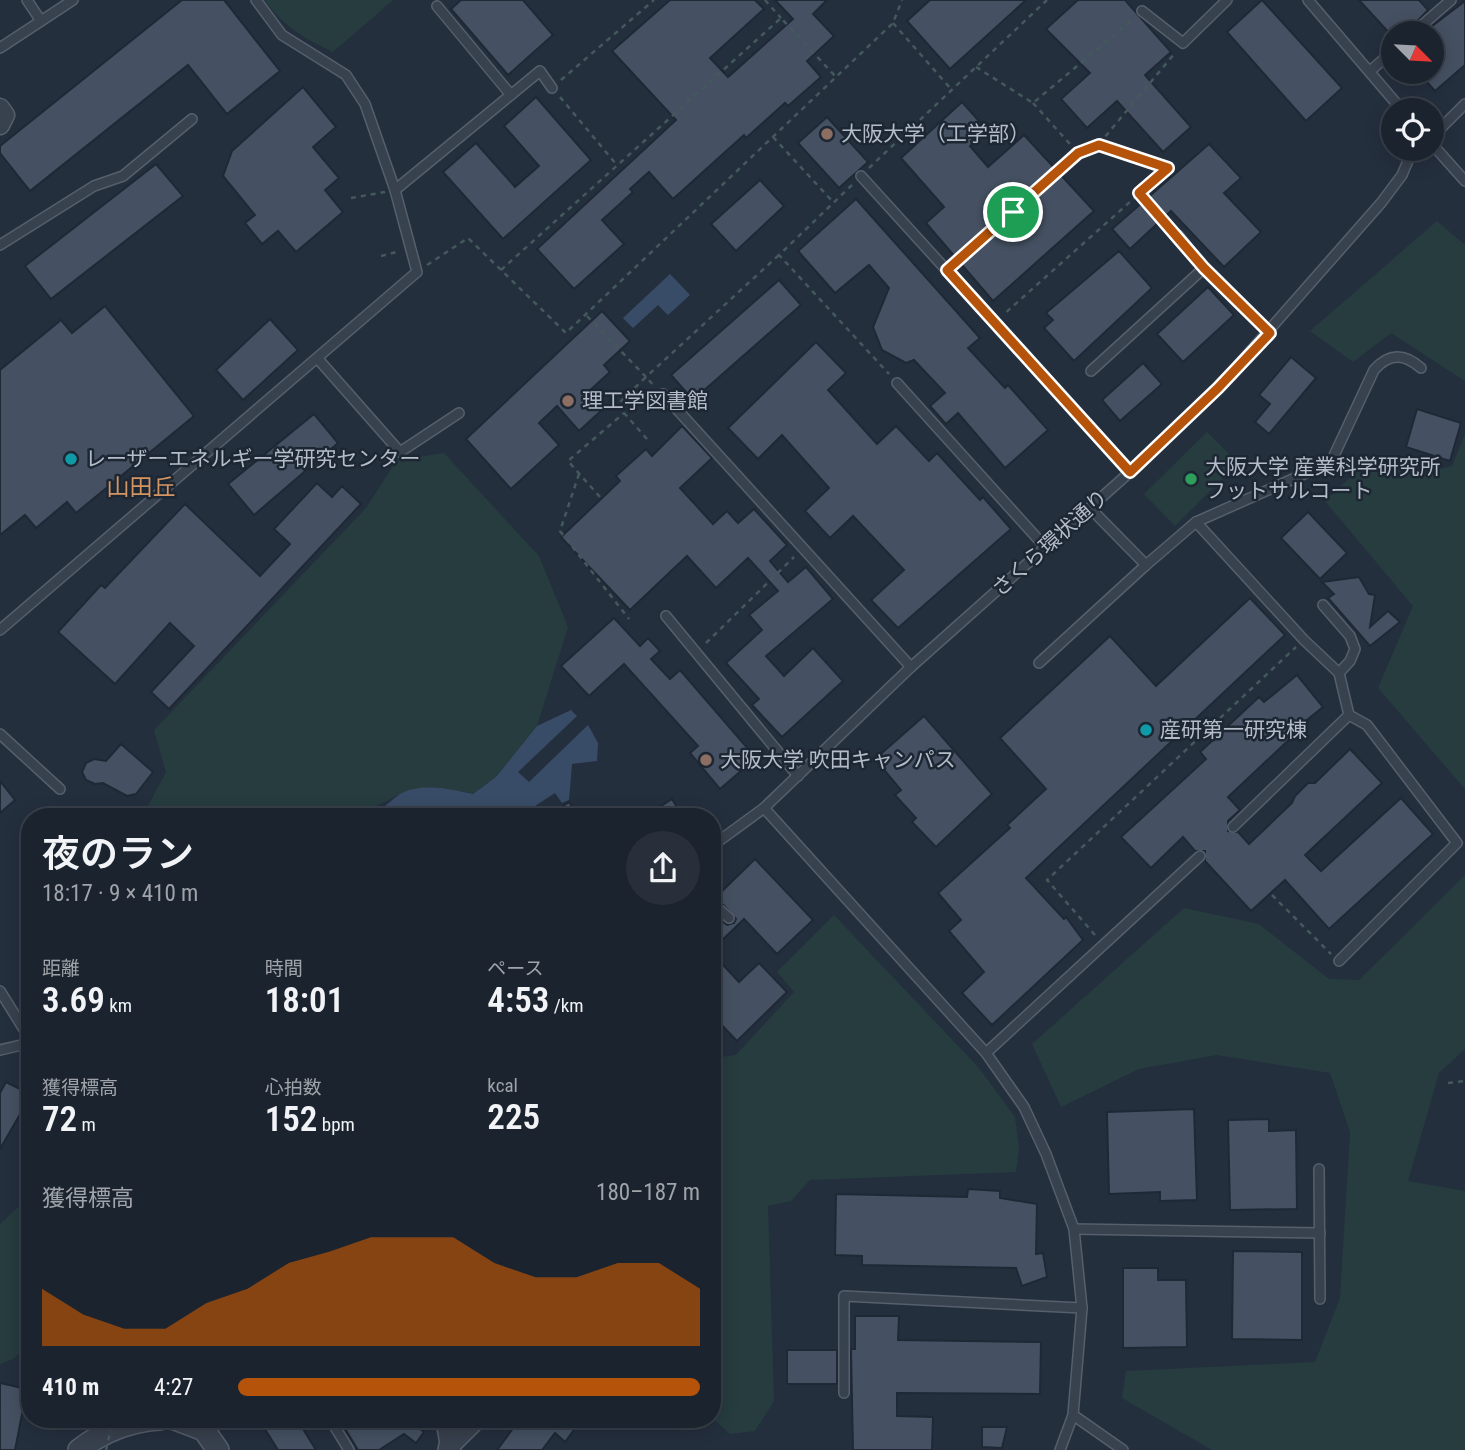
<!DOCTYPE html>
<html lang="ja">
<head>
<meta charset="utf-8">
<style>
  body { margin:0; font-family:"Roboto Condensed","Noto Sans JP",sans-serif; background:#282f3a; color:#f1f3f6; height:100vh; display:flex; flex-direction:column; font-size:26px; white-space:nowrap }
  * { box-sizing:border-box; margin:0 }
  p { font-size:23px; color:#a0a4aa }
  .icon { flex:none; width:38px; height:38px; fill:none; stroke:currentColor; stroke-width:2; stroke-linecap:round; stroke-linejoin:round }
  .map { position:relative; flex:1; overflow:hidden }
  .panel { position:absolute; left:21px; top:808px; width:700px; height:620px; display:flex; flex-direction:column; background:#1b232e; border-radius:28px; box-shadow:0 4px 18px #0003,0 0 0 2px #39404a }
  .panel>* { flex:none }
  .needle { width:46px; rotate:114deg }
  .fabs { position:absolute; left:1381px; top:21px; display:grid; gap:14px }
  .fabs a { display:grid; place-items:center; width:63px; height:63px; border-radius:50%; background:#1b232e; box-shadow:0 4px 18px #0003,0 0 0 2px #39404a; font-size:35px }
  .pin { position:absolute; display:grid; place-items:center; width:60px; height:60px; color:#fff; margin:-30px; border:4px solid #fff; border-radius:50%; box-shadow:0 2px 7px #0007 }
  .round { display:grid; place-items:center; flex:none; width:74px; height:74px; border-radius:37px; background:#282f3a }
  .headline { display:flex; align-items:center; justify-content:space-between; height:119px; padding:0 21px }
  h1 { font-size:38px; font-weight:600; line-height:52px }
  .metrics { display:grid; grid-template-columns:repeat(3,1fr); gap:10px; height:119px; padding:7px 21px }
  .metrics div { display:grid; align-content:center }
  .metrics b { font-size:35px; font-weight:600 }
  .metrics small { font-size:19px; font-weight:400 }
  .metrics p { font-size:19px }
  .chart { height:196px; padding:14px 21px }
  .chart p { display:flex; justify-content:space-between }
  .chart svg { width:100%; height:126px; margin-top:7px; fill:#b45309; opacity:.7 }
  ul { padding:0 21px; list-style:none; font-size:23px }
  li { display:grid; grid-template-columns:112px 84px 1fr; align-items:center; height:52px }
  li i { height:18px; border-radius:9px; background:#b45309 }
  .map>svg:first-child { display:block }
</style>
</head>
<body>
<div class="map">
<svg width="1465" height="1450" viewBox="0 0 1465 1450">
  <rect width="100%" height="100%" fill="#242f3e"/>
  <!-- green -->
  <g fill="#263c3f">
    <path d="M 264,0 L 393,0 L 333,52 C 304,39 284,26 264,0 Z"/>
    <polygon points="1437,221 1465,245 1465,381 1391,333 1353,362 1310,331"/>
    <polygon points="1207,432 1238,463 1175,526 1144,494"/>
    <polygon points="1465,434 1465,789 1378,688 1413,606 1325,501 1373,456 1420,474 1452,466"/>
    <polygon points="444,453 539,556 568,627 537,726 496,777 473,794 462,791 398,795 356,817 142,817 166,772 154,730 366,508 397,460"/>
    <polygon points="1465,875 1465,1049 1439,1073 1408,1181 1465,1191 1465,1450 1212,1450 1122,1398 1126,1371 1315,1362 1340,1298 1350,1132 1330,1073 1217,1055 1139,1069 1061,1107 1032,1044 1184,908 1259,924 1329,979 1359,980"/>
    <polygon points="834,915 979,1068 1015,1117 1019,1148 1016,1172 810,1180 791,1201 768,1206 774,1401 755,1431 730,1434 712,1418 712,1058 736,1055 794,992 777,972"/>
    <polygon points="30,1196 30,1343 13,1359 0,1364 0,1224"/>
  </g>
  <!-- water -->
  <g fill="#394c67">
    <polygon points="670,274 690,295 668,315 658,305 633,328 623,318"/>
    <path d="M 571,710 L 577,716 L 518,772 L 529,782 L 588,725 L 598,743 L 597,761 L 572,764 L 569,800 L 562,803 L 555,793 L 518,817 L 369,817 C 381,812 386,804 396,797 C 416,781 450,789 473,794 L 496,777 L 537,726 Z"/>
  </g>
  <!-- building -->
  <g fill="#455162" stroke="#1f2835" stroke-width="2">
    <polygon points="182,0 224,0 280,71 227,114 188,65 30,191 0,153 0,146"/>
    <polygon points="461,0 523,0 553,35 508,75 451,9"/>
    <polygon points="670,0 755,0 764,9 710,58 728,77 793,19 775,0 827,0 813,14 834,36 807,61 821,77 788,106 785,103 746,138 744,135 673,199 649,172 630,189 633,192 602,220 624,244 574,289 537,249 676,120 612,51"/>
    <polygon points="930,0 1026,0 950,69 907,21"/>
    <polygon points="1078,0 1125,0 1171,52 1145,75 1191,127 1163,152 1117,101 1087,128 1061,99 1090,73 1046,29"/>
    <polygon points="1262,0 1342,88 1306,121 1227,32"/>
    <polygon points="1359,0 1419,0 1428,10 1406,33 1393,33 1392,36"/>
    <polygon points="1465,1 1465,65 1435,91 1418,72 1432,72 1432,33 1423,33"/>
    <polygon points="303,87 336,127 313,147 339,178 325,190 343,212 296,252 278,231 262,244 245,223 255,215 223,176 232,151"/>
    <polygon points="536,97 591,160 503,239 443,172 476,143 515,187 539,166 504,126"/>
    <polygon points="962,102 988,131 970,146 988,167 1024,135 1094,211 993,301 926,223 944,207 901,158"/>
    <polygon points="827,117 868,162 839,188 798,143"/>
    <polygon points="1209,144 1241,178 1224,193 1261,232 1224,267 1171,211 1130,249 1112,229"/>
    <polygon points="156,164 183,196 51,299 25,266"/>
    <polygon points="760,180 784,206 736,251 711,224"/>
    <polygon points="856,199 980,338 968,348 1005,388 1008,385 1048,430 1005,468 958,413 946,424 930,406 945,393 914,360 906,363 882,350 873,327 889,288 869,265 835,293 798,251"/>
    <polygon points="1119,251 1152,288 1074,361 1044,328 1053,320 1046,313"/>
    <polygon points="779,280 801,305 693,400 671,375"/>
    <polygon points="1208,287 1234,315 1183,362 1157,334"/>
    <polygon points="105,306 194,416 76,513 67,502 36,528 25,515 0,535 0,370 61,320 72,333"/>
    <polygon points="602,311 630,341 604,365 610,372 588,392 603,409 579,431 557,406 539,423 559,445 511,489 466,439"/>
    <polygon points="270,319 298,350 243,400 216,370"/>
    <polygon points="816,342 846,373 828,390 877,444 896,426 929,461 937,453 980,500 983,497 1011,529 898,628 871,600 904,570 853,516 830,538 805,511 829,488 782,435 758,459 728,428"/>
    <polygon points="1291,357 1316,378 1269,434 1255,422 1270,404 1259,395"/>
    <polygon points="1143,363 1162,384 1120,421 1102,400"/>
    <polygon points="1417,409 1461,423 1450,461 1406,447"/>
    <polygon points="314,414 338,443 254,515 228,484"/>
    <polygon points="682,426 712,458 680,488 713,524 727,511 738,523 754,509 787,545 770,561 788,582 806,567 833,599 766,656 784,676 813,648 843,681 782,737 752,705 759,699 726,663 762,630 749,615 778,591 748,558 716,588 687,556 630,610 561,537 620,481 616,476 646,449 652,456"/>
    <polygon points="317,483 332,497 342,486 361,504 169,709 151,692 194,646 170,623 115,684 58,632 101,585 105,588 185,504 260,576 290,544 274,529"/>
    <polygon points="1308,512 1347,553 1320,579 1281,538"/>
    <polygon points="1359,577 1369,594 1375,595 1370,627 1388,611 1400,622 1370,646 1328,598 1334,594 1322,582"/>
    <polygon points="1250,598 1285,635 1026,878 1064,919 1066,917 1083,940 992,1025 962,993 984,972 949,931 961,920 938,893 1010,828 1007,825 1046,789 1000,738 1110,636 1156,686"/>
    <polygon points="614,618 640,646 648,638 660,651 651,659 670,679 680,670 756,758 720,789 690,753 698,746 624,664 589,696 561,666"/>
    <polygon points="1297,675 1323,707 1292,732 1294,735 1228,797 1240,810 1228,821 1228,831 1238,832 1249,844 1292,803 1295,796 1308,783 1315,783 1350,749 1382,783 1305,855 1321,871 1401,798 1433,834 1329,929 1285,880 1251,911 1205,861 1205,851 1195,851 1183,837 1151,868 1121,837 1206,759 1200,752 1259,697 1264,702"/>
    <polygon points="924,716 992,794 936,847 912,822 916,818 895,795 901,790 875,759"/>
    <polygon points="121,744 153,772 136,794 127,796 103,783 95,784 86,780 82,772 86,763 94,759 106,761"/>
    <polygon points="0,781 15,800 0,813"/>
    <polygon points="672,799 683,817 644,817"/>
    <polygon points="569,802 579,817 547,817"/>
    <polygon points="755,859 813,920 777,954 744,919 712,950 712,913 727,925 734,923 736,919 716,897"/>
    <polygon points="712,953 739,982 759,963 787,992 737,1041 712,1015"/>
    <polygon points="6,1082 30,1094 30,1097 0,1149 0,1093"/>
    <polygon points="1194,1109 1197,1200 1160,1201 1160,1192 1109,1194 1107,1112"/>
    <polygon points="1269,1119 1269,1131 1296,1130 1297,1209 1230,1210 1228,1120"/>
    <polygon points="968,1189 1000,1191 1000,1198 1037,1204 1036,1254 1043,1253 1047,1277 1022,1286 1016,1268 862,1265 862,1256 835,1255 836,1194 967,1197"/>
    <polygon points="1233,1251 1302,1252 1302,1340 1232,1339"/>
    <polygon points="1123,1268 1158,1268 1158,1280 1186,1280 1187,1347 1123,1348"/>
    <polygon points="855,1316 899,1316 898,1340 1041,1342 1040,1394 897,1393 897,1416 933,1417 932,1450 853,1450 851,1349 855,1349"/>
    <rect x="787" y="1350" width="50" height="34"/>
    <polygon points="0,1383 27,1389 15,1450 0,1450"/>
    <polygon points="273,1419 297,1419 316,1450 278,1450 263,1426"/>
    <polygon points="339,1419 407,1419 424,1432 416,1443 404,1434 379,1450 358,1450"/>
    <polygon points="520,1419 582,1419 565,1442 555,1433 542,1450 497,1450"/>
    <polygon points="982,1427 1007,1427 1002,1448 982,1447"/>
  </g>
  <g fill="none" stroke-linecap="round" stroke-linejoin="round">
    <defs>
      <g id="service">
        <polyline points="27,0 41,21"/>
        <polyline points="1308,0 1402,110"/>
        <polyline points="437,6 511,95"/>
        <polyline points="1142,11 1183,43 1227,0"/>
        <polyline points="1413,33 1451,0"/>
        <polyline points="0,48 73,0"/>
        <polyline points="1370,71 1393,51"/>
        <polyline points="1432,137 1465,104"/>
        <polyline points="1432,144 1465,181"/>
        <polyline points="861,176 1130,472"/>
        <polyline points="395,190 540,71 552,88"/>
        <polyline points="1178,235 1204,268 1270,333"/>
        <polyline points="0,245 94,186 123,176 192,119"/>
        <polyline points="318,359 400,452 459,413"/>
        <polyline points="1091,371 1204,268"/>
        <polyline points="897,383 1046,548"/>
        <polyline points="663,394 911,667"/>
        <polyline points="1090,508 1146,565 1196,522 1304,640 1339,673 1349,715 1367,725 1457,843 1339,961"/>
        <path d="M 1196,522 L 1331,462 L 1374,370 C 1389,353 1404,353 1421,368"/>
        <polyline points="1323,605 1350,636 1355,649 1350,661 1339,673"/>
        <polyline points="666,616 798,776"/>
        <polyline points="0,630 417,272 395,190 365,104 346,75 282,35 256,0"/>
        <polyline points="1039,663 1146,565"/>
        <polyline points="0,734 60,789"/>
        <polyline points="764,808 986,1053 1024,1107 1046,1154 1074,1229 1082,1308 1073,1415 1060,1450"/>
        <polyline points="1233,827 1349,715"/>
        <polyline points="712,846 764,808 911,667 1130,472 1218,388 1381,203 1402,175 1413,149"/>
        <polyline points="712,903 729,918"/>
        <polyline points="0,991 30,1039"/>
        <polyline points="0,1050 30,1043"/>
        <polyline points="986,1053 1200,856"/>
        <polyline points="1319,1169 1320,1299"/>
        <polyline points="1074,1229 1320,1233"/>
        <polyline points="844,1393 844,1296 1082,1308"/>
        <polyline points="1073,1415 1123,1450"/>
        <polyline points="330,1419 349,1450"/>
      </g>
      <g id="minor">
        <polyline points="0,108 5,115 0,125"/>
        <polyline points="445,1419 450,1446"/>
        <polyline points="450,1446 477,1419"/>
      </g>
      <g id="tertiary">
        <polyline points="175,1419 204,1430 218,1450"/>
        <path d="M 79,1450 C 102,1432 130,1421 159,1419"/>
        <polyline points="449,1450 450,1446"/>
      </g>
    </defs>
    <!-- service casing -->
    <use href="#service" stroke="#565f6c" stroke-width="12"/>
    <!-- minor casing -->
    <use href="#minor" stroke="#565f6c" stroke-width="21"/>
    <!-- tertiary casing -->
    <use href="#tertiary" stroke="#565f6c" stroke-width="24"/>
    <!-- path -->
    <g stroke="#44595c" stroke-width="2.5" stroke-dasharray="5 5" stroke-linecap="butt">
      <polyline points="765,0 781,18"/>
      <polyline points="893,23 951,89"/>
      <polyline points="976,67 1033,103 1132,20"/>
      <polyline points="561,80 654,0"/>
      <polyline points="560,97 616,164"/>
      <polyline points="1033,103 1078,153"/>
      <polyline points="773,137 834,203"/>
      <polyline points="1099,144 1175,53"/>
      <polyline points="869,168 1047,0"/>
      <polyline points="852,185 779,255 889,374"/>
      <polyline points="1140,193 1171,227"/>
      <polyline points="351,198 385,192"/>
      <polyline points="381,256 400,251"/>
      <polyline points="957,262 1078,153 1099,144 1168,168 1003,315"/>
      <polyline points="427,265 468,238 566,333 893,23 902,0"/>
      <polyline points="501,270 781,18 836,77"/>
      <polyline points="587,316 646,377 779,255"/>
      <polyline points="647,439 617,405 646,377 655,387"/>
      <polyline points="579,474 560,531 629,619"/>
      <polyline points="600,497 568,461 624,413"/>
      <polyline points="706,643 794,557"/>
      <polyline points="143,815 147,817"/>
      <polyline points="281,817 289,808 298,808 307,817"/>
      <polyline points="1272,895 1331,954"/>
      <polyline points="1095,935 1047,880 1296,647"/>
      <polyline points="1448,1083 1465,1081"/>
    </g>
    <!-- service -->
    <use href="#service" stroke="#38414e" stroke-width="9"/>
    <!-- minor -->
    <use href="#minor" stroke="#38414e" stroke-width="18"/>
    <!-- tertiary -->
    <use href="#tertiary" stroke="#38414e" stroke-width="21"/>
    <!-- path-bridge -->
    <polyline stroke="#44595c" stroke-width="2.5" stroke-dasharray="5 5" stroke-linecap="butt" points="106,1450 113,1419"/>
  </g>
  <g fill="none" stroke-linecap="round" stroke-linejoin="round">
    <defs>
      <polygon id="route" points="1099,145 1168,168 1139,193 1204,268 1270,333 1218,388 1130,472 947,270 1078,153"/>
    </defs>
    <!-- route casing -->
    <use href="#route" stroke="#fff" stroke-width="14"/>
    <!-- route -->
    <use href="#route" stroke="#b45309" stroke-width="9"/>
  </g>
  <!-- markers -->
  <g fill="#8d6e63" stroke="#1d2633" stroke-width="2.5">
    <circle cx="827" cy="134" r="7"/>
    <circle cx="568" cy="401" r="7"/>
    <circle cx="706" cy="760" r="7"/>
  </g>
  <g fill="#0f9aa8" stroke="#1d2633" stroke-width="2.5">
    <circle cx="71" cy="459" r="7"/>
    <circle cx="1146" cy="730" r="7"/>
  </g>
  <circle fill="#2e9e5b" stroke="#1d2633" stroke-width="2.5" cx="1191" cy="479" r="7"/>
  <g text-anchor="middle" stroke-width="5" stroke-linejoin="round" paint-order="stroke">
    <!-- poi labels -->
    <g font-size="21" fill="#b4bcc9" stroke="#1d2633" text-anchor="start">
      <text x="841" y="141">大阪大学（工学部）</text>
      <text x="582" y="408">理工学図書館</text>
      <text x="85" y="466">レーザーエネルギー学研究センター</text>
      <text x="1205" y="474">大阪大学 産業科学研究所<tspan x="1205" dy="24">フットサルコート</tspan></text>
      <text x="1160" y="737">産研第一研究棟</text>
      <text x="720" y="767">大阪大学 吹田キャンパス</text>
    </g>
    <!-- street labels -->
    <g font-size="21" fill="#b4bcc9" stroke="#1d2633">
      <text transform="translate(1050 543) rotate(-42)" y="7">さくら環状通り</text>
    </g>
    <!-- neighbourhood labels -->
    <g font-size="23" fill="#d59563" stroke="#1d2633">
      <text x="141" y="495">山田丘</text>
    </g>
  </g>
</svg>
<div class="fabs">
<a><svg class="needle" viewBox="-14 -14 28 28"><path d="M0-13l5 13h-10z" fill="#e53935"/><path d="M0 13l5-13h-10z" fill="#a0a4aa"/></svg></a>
<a><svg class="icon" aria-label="locate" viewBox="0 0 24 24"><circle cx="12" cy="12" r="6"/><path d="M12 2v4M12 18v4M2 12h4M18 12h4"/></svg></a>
</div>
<div class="pin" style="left:1013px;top:212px;background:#1e9e55"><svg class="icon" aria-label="arrive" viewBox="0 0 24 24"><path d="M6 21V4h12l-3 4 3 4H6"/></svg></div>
<section class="panel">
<div class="headline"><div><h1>夜のラン</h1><p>18:17 · 9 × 410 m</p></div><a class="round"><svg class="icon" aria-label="share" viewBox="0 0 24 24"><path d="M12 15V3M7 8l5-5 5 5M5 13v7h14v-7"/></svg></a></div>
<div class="metrics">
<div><p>距離</p><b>3.69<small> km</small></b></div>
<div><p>時間</p><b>18:01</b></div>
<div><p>ペース</p><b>4:53<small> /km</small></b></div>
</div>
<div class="metrics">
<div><p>獲得標高</p><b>72<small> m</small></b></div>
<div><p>心拍数</p><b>152<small> bpm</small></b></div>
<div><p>kcal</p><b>225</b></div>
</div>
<div class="chart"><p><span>獲得標高</span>180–187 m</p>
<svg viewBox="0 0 160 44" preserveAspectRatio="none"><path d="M0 44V24L10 33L20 38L30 38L40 29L50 24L60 15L70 11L80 6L90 6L100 6L110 15L120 20L130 20L140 15L150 15L160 24V44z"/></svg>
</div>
<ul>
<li><b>410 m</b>4:27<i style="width:100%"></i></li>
</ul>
</section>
</div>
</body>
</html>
